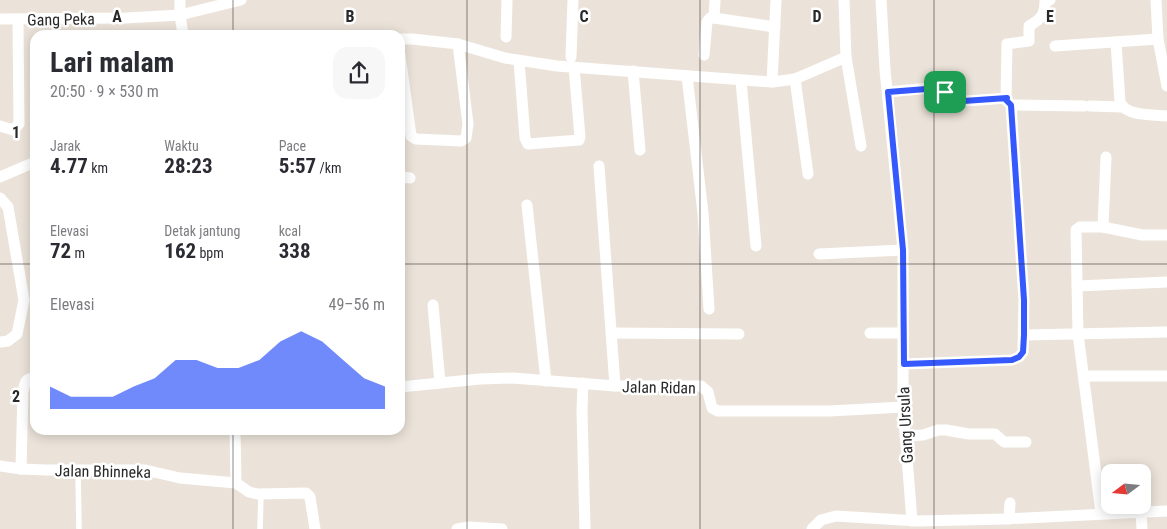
<!DOCTYPE html>
<html lang="id">
<head>
<meta charset="utf-8">
<style>
  body { margin:0; font-family:"Roboto Condensed",sans-serif; background:#f7f7f7; color:#2b2b33; height:100vh; display:flex; flex-direction:column; font-size:19px; white-space:nowrap }
  * { box-sizing:border-box; margin:0 }
  p { font-size:16px; color:#7c7c81 }
  .icon { flex:none; width:28px; height:28px; fill:none; stroke:currentColor; stroke-width:2; stroke-linecap:round; stroke-linejoin:round }
  .map { position:relative; flex:1; overflow:hidden }
  .panel { position:absolute; left:30px; top:30px; width:375px; height:405px; display:flex; flex-direction:column; background:#fff; border-radius:15px; box-shadow:0 2px 12px #0003 }
  .panel>* { flex:none }
  .needle { width:32px; rotate:254deg }
  .fabs { position:absolute; left:1101px; top:464px; display:grid; gap:10px }
  .fabs a { display:grid; place-items:center; width:50px; height:50px; border-radius:10px; background:#fff; box-shadow:0 2px 12px #0003; font-size:25px }
  .pin { position:absolute; display:grid; place-items:center; width:42px; height:42px; color:#fff; margin:-21px; border-radius:10px; box-shadow:0 2px 8px #0006 }
  .round { display:grid; place-items:center; flex:none; width:52px; height:52px; border-radius:15px; background:#f7f7f7 }
  .head { display:flex; align-items:center; justify-content:space-between; height:85px; padding:0 20px }
  h1 { font-size:28px; font-weight:700; line-height:38px }
  .metrics { display:grid; grid-template-columns:repeat(3,1fr); gap:8px; height:85px; padding:5px 20px }
  .metrics div { display:grid; align-content:center }
  .metrics b { font-size:21px; font-weight:700 }
  .metrics small { font-size:14px; font-weight:400 }
  .metrics p { font-size:14px }
  .chart { height:140px; padding:10px 20px }
  .chart p { display:flex; justify-content:space-between }
  .chart svg { width:100%; height:90px; margin-top:5px; fill:#3559fc; opacity:.7 }
  .map>svg:first-child { display:block }
</style>
</head>
<body>
<div class="map">
<svg width="1167" height="529" viewBox="0 0 1167 529">
  <rect width="100%" height="100%" fill="#ebe3d9"/>
  <g fill="none" stroke-linecap="round" stroke-linejoin="round">
    <!-- lane -->
    <g stroke="#fff" stroke-width="5.5">
      <polyline points="78,470 79,529"/>
      <polyline points="260,529 261,494"/>
    </g>
    <!-- street -->
    <g stroke="#fff" stroke-width="11">
      <polyline points="180,0 180,15 183,35"/>
      <polyline points="715,0 714,18 775,27"/>
      <polyline points="881,0 885,70 903,250 903,407 912,521"/>
      <path d="M 1050,0 L 1045,1 C 1045,15 1041,19 1029,26 L 1029,41 L 1007,44 L 1006,100 L 1011,105 L 1084,106"/>
      <polyline points="1156,0 1158,39 1167,86"/>
      <polyline points="0,19 126,18 180,15 241,0"/>
      <polyline points="506,37 507,0"/>
      <polyline points="400,39 412,39 458,44 505,58 557,66 772,82 795,79 846,57 844,0"/>
      <path d="M 1116,42 L 1120,102 C 1126,117 1153,114 1167,116"/>
      <polyline points="1055,46 1158,39"/>
      <polyline points="400,55 411,136 416,139 461,141 466,138 468,124 458,44"/>
      <polyline points="704,55 707,22 710,18 714,18"/>
      <polyline points="571,57 573,0"/>
      <polyline points="846,57 861,146"/>
      <polyline points="519,61 525,138 528,144 579,140 580,137 574,67"/>
      <polyline points="633,71 640,150"/>
      <polyline points="687,76 703,213 709,309"/>
      <polyline points="795,79 808,174"/>
      <polyline points="741,81 756,246"/>
      <polyline points="772,82 776,0"/>
      <polyline points="888,92 939,87 943,89 946,101 953,102 1007,98"/>
      <polyline points="1090,106 1122,107"/>
      <polyline points="0,126 13,130 19,124 18,20"/>
      <polyline points="599,166 615,386"/>
      <polyline points="0,177 35,162"/>
      <polyline points="400,177 410,178"/>
      <polyline points="0,198 8,207 24,300 17,334 8,341 0,342"/>
      <polyline points="527,205 546,381"/>
      <polyline points="1103,227 1106,157"/>
      <polyline points="819,254 903,250"/>
      <polyline points="1077,286 1167,282"/>
      <polyline points="433,305 440,383"/>
      <polyline points="611,333 739,334"/>
      <polyline points="870,333 903,333"/>
      <polyline points="1024,335 1167,332"/>
      <polyline points="904,364 1012,360 1019,357 1023,352 1024,300 1011,105"/>
      <polyline points="1084,376 1167,376"/>
      <polyline points="583,383 582,411 585,529"/>
      <polyline points="400,387 480,379 513,378 615,386 701,386 708,392 712,408 718,411 830,411 903,407"/>
      <polyline points="235,430 236,483 249,492 258,494 306,493 310,497 315,529"/>
      <polyline points="905,436 923,435 938,430 946,430 969,434 995,434 1004,442 1026,442"/>
      <polyline points="0,466 21,469 46,470 145,470 180,478 236,483"/>
      <path d="M 21,469 L 23,392 C 25,383 25,378 35,378"/>
      <polyline points="1101,513 1078,334 1076,230 1080,227 1103,227 1142,235 1167,235"/>
      <polyline points="1141,513 1142,529"/>
      <polyline points="1009,519 1010,503"/>
      <polyline points="457,529 469,527 502,529"/>
      <polyline points="812,529 821,520 836,516 918,521 1005,519 1167,511"/>
    </g>
  </g>
  <g fill="none" stroke-linecap="round" stroke-linejoin="round">
    <defs>
      <polygon id="route" points="939,88 943,89 946,101 949,102 1007,98 1006,100 1011,105 1024,300 1024,335 1023,352 1019,357 1012,360 904,364 903,250 888,92"/>
    </defs>
    <!-- route casing -->
    <use href="#route" stroke="#fff" stroke-width="10"/>
    <!-- route -->
    <use href="#route" stroke="#3559fc" stroke-width="6"/>
  </g>
  <!-- grid -->
  <path fill="none" stroke="#282828" stroke-width="1" stroke-opacity="0.55" d="M 233,0 L 233,35M 467,0 L 467,529M 700,0 L 700,529M 934,0 L 934,529M 0,264 L 35,264M 400,264 L 1167,264M 233,430 L 233,529"/>
  <g text-anchor="middle" stroke-width="5" stroke-linejoin="round" paint-order="stroke">
    <!-- street labels -->
    <g font-size="16" fill="#282828" stroke="#fff">
      <text transform="translate(61 19) rotate(-1)" y="6">Gang Peka</text>
      <text transform="translate(659 387) rotate(1)" y="6">Jalan Ridan</text>
      <text transform="translate(905 425) rotate(-93)" y="6">Gang Ursula</text>
      <text transform="translate(103 471) rotate(1)" y="6">Jalan Bhinneka</text>
    </g>
  </g>
  <g font-size="16" text-anchor="middle" font-weight="bold" fill="#282828" stroke="#fff" stroke-width="5" stroke-linejoin="round" paint-order="stroke">
    <text x="117" y="22">A</text>
    <text x="350" y="22">B</text>
    <text x="584" y="22">C</text>
    <text x="817" y="22">D</text>
    <text x="1050" y="22">E</text>
    <text x="16" y="138">1</text>
    <text x="16" y="402">2</text>
  </g>
</svg>
<div class="fabs">
<a><svg class="needle" viewBox="-14 -14 28 28"><path d="M0-13l5 13h-10z" fill="#e53935"/><path d="M0 13l5-13h-10z" fill="#7c7c81"/></svg></a>
</div>
<div class="pin" style="left:945px;top:92px;background:#1e9e55"><svg class="icon" aria-label="arrive" viewBox="0 0 24 24"><path d="M6 21V4h12l-3 4 3 4H6"/></svg></div>
<section class="panel">
<div class="head"><div><h1>Lari malam</h1><p>20:50 · 9 × 530 m</p></div><a class="round"><svg class="icon" aria-label="share" viewBox="0 0 24 24"><path d="M12 15V3M7 8l5-5 5 5M5 13v7h14v-7"/></svg></a></div>
<div class="metrics">
<div><p>Jarak</p><b>4.77<small> km</small></b></div>
<div><p>Waktu</p><b>28:23</b></div>
<div><p>Pace</p><b>5:57<small> /km</small></b></div>
</div>
<div class="metrics">
<div><p>Elevasi</p><b>72<small> m</small></b></div>
<div><p>Detak jantung</p><b>162<small> bpm</small></b></div>
<div><p>kcal</p><b>338</b></div>
</div>
<div class="chart"><p><span>Elevasi</span>49–56 m</p>
<svg viewBox="0 0 160 44" preserveAspectRatio="none"><path d="M0 44V33L10 38L20 38L30 38L40 33L50 29L60 20L70 20L80 24L90 24L100 20L110 11L120 6L130 11L140 20L150 29L160 33V44z"/></svg>
</div>
</section>
</div>
</body>
</html>
